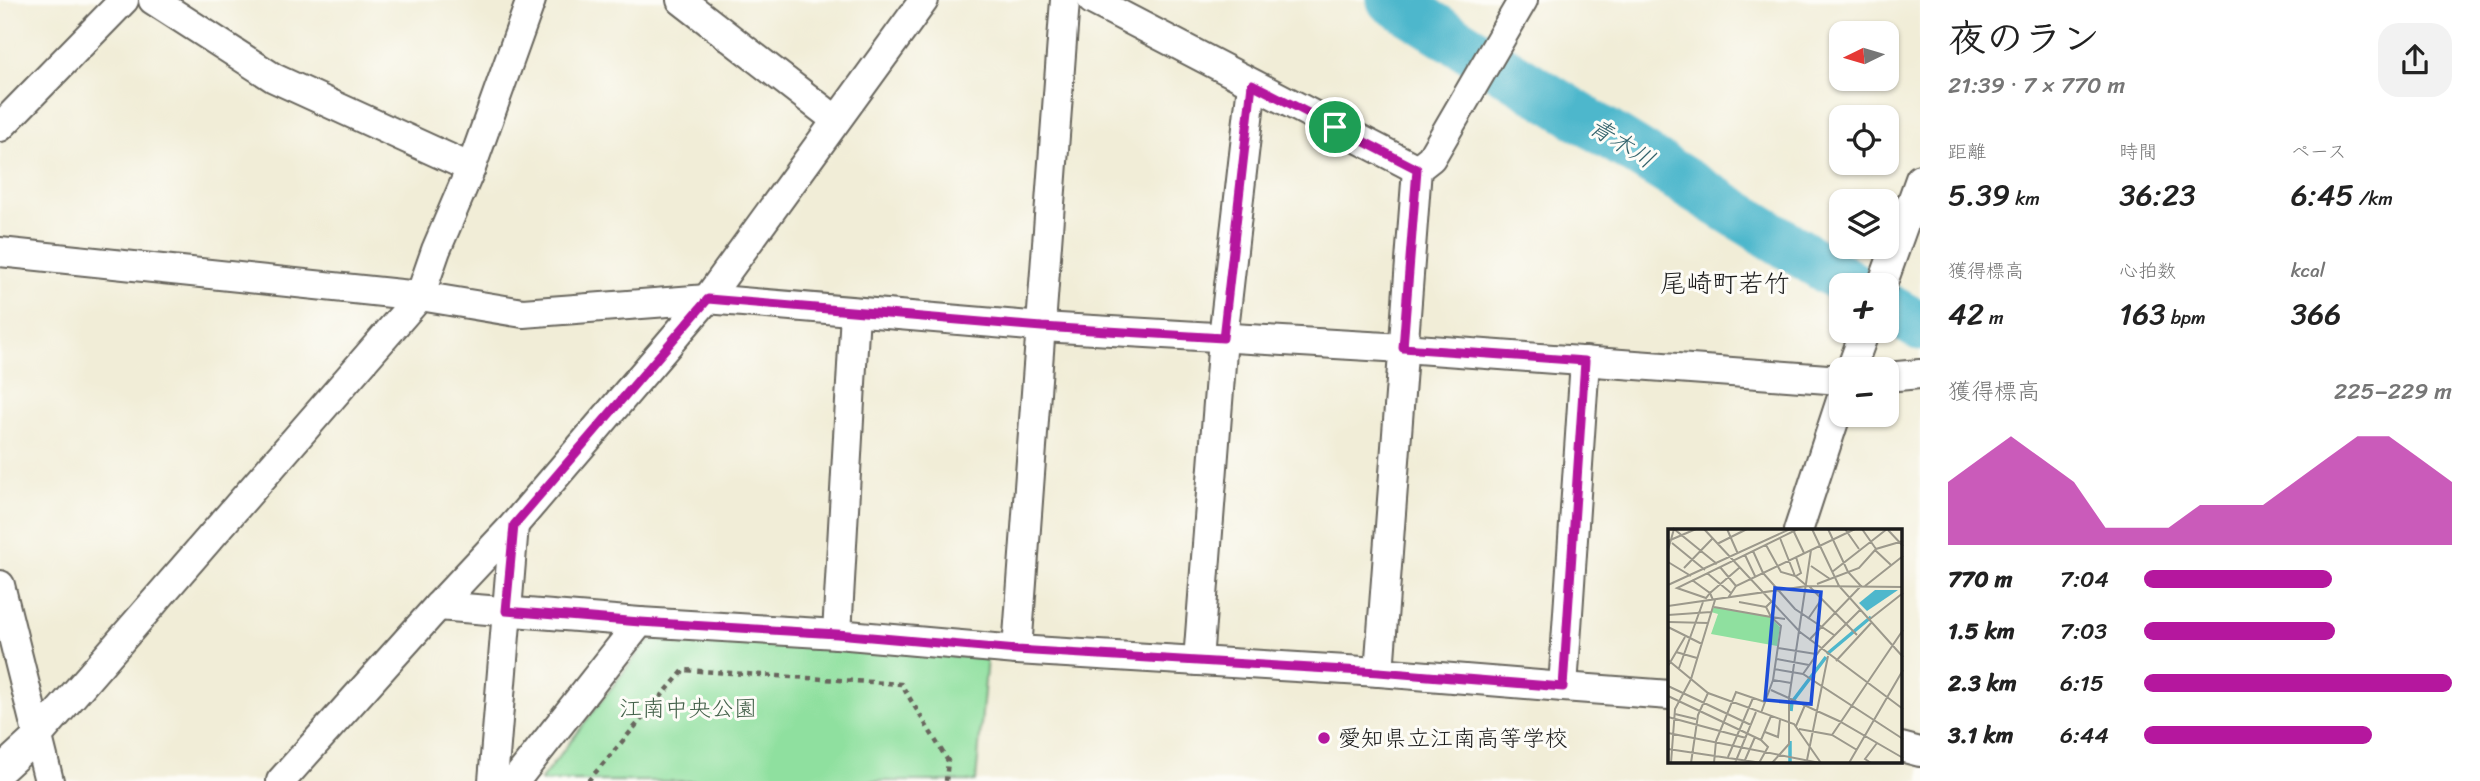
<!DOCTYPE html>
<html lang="ja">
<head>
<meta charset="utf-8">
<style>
  body { margin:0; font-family:Sriracha,"Klee One",sans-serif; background:#f2f2f2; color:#222; height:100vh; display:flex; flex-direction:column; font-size:26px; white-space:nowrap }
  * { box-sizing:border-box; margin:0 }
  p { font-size:23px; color:#767676 }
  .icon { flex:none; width:38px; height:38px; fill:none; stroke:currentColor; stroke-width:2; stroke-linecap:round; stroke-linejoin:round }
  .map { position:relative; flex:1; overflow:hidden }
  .side { display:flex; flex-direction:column; background:#fff; width:560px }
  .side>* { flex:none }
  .needle { width:46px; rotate:265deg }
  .controls { position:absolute; left:1829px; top:21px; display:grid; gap:14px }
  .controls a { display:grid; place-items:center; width:70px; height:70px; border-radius:14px; background:#fff; box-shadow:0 2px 5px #0004; font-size:35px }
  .pin { position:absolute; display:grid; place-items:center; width:60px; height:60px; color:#fff; margin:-30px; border:4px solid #fff; border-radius:50%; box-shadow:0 2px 7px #0007 }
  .round { display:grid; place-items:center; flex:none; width:74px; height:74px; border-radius:21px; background:#f2f2f2 }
  .overview { display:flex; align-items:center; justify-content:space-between; height:119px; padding:0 28px }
  h1 { font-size:38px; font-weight:600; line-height:52px }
  .figures { display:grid; grid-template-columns:repeat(3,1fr); gap:10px; height:119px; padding:7px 28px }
  .figures div { display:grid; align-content:center }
  .figures b { font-size:30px; font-weight:600 }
  .figures small { font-size:19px; font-weight:400 }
  .figures p { font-size:19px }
  .chart { height:196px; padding:14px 28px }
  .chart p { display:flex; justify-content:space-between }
  .chart svg { width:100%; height:126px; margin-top:7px; fill:#b5179e; opacity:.7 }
  ul { padding:0 28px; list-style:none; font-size:23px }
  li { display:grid; grid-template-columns:112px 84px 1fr; align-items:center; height:52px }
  li i { height:18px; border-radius:9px; background:#b5179e }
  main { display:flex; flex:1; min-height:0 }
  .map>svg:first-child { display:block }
</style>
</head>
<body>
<main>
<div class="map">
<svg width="1920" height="781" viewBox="0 0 1920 781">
  <rect width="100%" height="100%" fill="#fdfcf7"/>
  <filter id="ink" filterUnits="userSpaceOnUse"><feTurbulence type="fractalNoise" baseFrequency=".0143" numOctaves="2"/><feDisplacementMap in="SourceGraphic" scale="14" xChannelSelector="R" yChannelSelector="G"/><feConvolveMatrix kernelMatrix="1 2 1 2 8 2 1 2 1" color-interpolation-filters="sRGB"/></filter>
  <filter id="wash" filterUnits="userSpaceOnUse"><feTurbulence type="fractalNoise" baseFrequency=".00686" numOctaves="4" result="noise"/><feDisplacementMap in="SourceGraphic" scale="28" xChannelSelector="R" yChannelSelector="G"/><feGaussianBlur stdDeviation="1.57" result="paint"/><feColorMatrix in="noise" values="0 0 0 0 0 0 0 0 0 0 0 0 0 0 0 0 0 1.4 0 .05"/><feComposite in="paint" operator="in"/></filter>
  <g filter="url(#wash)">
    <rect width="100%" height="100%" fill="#f1edd7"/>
    <!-- green -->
    <polygon fill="#8fe09f" stroke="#567e5e" stroke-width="2" points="670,634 987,658 976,781 540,781 645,644"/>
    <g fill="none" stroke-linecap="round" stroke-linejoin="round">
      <!-- river -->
      <g stroke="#4eb7cc" stroke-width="49">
        <polyline points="1391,0 1852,285"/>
        <polyline points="1886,307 1920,326"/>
      </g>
    </g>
  </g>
  <g filter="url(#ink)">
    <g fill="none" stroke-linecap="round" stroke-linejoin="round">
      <defs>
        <g id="minor">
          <polyline points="153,0 274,78 471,168"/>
          <polyline points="681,0 836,120"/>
          <polyline points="1092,0 1417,169"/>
          <polyline points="0,127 124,0"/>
          <polyline points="0,252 420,296 523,313 707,299 1042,327 1403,348 1841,380"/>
          <polyline points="1882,285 1920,179"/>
          <polyline points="1851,369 1865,331"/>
          <polyline points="1886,377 1920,374"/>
          <polyline points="1798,531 1841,400"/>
          <polyline points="0,585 49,781"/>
          <polyline points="438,606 640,622"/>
          <polyline points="837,634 855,312"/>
          <polyline points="1017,650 1065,0"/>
          <polyline points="1198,661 1223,338 1252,84"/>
          <polyline points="1379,672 1417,169 1431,158 1523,0"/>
          <polyline points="1563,687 1670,695"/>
          <polyline points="1901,747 1920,752"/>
          <polyline points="0,771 37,737 420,296 436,250 471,168 531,0"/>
          <polyline points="281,781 438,606 514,525 707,299 924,0"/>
          <polyline points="493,781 514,525"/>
          <polyline points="515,781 640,622 837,634 1017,650 1379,672 1563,687 1585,361"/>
        </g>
      </defs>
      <!-- minor casing -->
      <use href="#minor" stroke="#67655d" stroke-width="32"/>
      <!-- path -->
      <polyline stroke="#67655d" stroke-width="4.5" stroke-dasharray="5 5" stroke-linecap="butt" points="588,781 684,670 901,684 948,761 946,781"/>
      <!-- minor -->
      <use href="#minor" stroke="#fff" stroke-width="28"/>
    </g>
  </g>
  <g fill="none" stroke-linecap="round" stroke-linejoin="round" filter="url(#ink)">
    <defs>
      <polygon id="route" points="1252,84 1417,169 1403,348 1585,361 1563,687 1379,672 1017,650 837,634 640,622 506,611 514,525 708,299 1042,327 1223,338"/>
    </defs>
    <!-- route casing -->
    <use href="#route" stroke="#fff" stroke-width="14"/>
    <!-- route -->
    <use href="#route" stroke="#b5179e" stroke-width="9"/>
  </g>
  <!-- markers -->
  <circle fill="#b5179e" stroke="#fdfcf7" stroke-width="2.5" cx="1324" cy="738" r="7"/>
  <g text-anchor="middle" stroke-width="6" stroke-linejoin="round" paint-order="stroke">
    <!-- park labels -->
    <g font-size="23" fill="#44614a" stroke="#fdfcf7">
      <text x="688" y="716">江南中央公園</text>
    </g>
    <!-- poi labels -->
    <g font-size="23" fill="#1c1c1c" stroke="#fdfcf7" text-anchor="start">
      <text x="1338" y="746">愛知県立江南高等学校</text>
    </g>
    <!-- water labels -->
    <g font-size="24" font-style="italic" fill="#32626b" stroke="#fdfcf7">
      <text transform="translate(1622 143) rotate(32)" y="8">青木川</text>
    </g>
    <!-- quarter labels -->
    <g font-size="26" fill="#1c1c1c" stroke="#fdfcf7">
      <text x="1725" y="292">尾崎町若竹</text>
    </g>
  </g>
  <!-- overview -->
  <g transform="translate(1668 529)">
    <rect width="234" height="234" fill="#f1edd7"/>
    <path d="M 46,78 L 102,88 L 112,98 L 109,117 L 43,105 L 50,85 L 43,83 Z" fill="#8fe09f"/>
    <path d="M 207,61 L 230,61 L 199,82 L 191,74 Z" fill="#4eb7cc"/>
    <path fill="none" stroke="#4eb7cc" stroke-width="3.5" d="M 159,125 L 203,88M 123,182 L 124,173 L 158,128M 122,234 L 122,212"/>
    <path fill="none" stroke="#9c998c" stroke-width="2" d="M 36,0 L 132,103 L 235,180M 59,0 L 70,25M 144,0 L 171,57 L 235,128M 177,0 L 191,20M 194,0 L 208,20M 220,1 L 235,17M 126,3 L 136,24M 112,9 L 127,47 L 139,57M 0,12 L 28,0M 4,14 L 37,41M 49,15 L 79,0M 98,16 L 113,43 L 127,47M 0,21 L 6,0 L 49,35M 207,21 L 223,36M 85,22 L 95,44 L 127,80 L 166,106M 77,26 L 87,47M 128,28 L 133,44 L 128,47M 0,33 L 23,47M 143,37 L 162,50M 52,38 L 68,57M 16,39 L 44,10M 164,43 L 219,0M 39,44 L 63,64M 24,51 L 42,64 L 71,39M 149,55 L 191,39 L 208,20 L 235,12M 0,56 L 122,0M 141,57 L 189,106M 197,57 L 235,27M 60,69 L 68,57 L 187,0M 45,71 L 42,64 L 38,69 L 9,59 L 130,0M 71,73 L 98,78M 103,73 L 98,78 L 103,88 L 117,90M 0,77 L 139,57 L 235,58M 46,78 L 103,88 L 113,97 L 105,151 L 123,154M 0,86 L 43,83M 140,90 L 153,71M 202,90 L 235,64M 1,93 L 40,94M 0,98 L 34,115M 141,111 L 193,57 L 180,43 L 160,0M 110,119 L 148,125M 8,123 L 29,129M 109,130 L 141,136M 0,131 L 40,164 L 126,195 L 153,234M 168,132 L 204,93M 0,137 L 17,108M 11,139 L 35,73M 106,140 L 135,145 L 235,210M 135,145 L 152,121 L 192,81M 0,157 L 83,196M 103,161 L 171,192 L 235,229M 0,167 L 93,211M 93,184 L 105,151M 7,185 L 28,190M 0,188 L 78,209M 128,197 L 137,176M 131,200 L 164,206 L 189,221M 97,203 L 110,208 L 112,191M 0,204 L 152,234M 164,206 L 235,101M 0,220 L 94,234M 60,228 L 85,169M 77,231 L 87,208M 139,231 L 160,127M 3,234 L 7,180 L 23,150 L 47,71M 23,234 L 30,186 L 40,164M 46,234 L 48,212 L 68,163 L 97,173M 67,234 L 88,183M 91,234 L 100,218 L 93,211 L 103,187M 104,234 L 121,215 L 121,169 L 143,21M 181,234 L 235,141M 203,234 L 197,230 L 209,214"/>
    <path fill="#1d4ed8" fill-opacity="0.15" stroke="#1d4ed8" stroke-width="3.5" d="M 107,59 L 153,63 L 143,175 L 97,171 Z"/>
    <rect width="234" height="234" fill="none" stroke="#1c1c1c" stroke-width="3.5"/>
  </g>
</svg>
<div class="controls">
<a><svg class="needle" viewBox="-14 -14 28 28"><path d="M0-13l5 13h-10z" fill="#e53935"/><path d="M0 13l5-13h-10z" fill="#767676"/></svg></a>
<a><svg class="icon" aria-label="locate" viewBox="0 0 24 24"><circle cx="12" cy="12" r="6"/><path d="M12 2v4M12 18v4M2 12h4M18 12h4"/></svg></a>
<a><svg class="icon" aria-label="layers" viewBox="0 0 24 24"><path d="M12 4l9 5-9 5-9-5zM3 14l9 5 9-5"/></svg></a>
<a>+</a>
<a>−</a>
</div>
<div class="pin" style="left:1335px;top:127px;background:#1e9e55"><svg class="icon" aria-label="arrive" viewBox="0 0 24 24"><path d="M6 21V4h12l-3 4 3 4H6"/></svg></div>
</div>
<section class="side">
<div class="overview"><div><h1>夜のラン</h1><p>21:39 · 7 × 770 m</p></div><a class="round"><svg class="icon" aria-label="share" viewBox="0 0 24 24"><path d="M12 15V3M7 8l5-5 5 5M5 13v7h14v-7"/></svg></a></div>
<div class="figures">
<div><p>距離</p><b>5.39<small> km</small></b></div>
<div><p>時間</p><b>36:23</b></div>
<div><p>ペース</p><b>6:45<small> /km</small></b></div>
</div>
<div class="figures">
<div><p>獲得標高</p><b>42<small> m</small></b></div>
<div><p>心拍数</p><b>163<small> bpm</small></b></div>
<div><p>kcal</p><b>366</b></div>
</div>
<div class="chart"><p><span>獲得標高</span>225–229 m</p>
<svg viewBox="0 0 160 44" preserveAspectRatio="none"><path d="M0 44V22L10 14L20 6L30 14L40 22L50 38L60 38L70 38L80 30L90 30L100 30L110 22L120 14L130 6L140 6L150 14L160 22V44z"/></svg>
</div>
<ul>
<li><b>770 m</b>7:04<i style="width:61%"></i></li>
<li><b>1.5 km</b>7:03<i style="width:62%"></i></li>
<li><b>2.3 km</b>6:15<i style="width:100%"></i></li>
<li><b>3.1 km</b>6:44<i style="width:74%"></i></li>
</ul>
</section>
</main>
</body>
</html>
